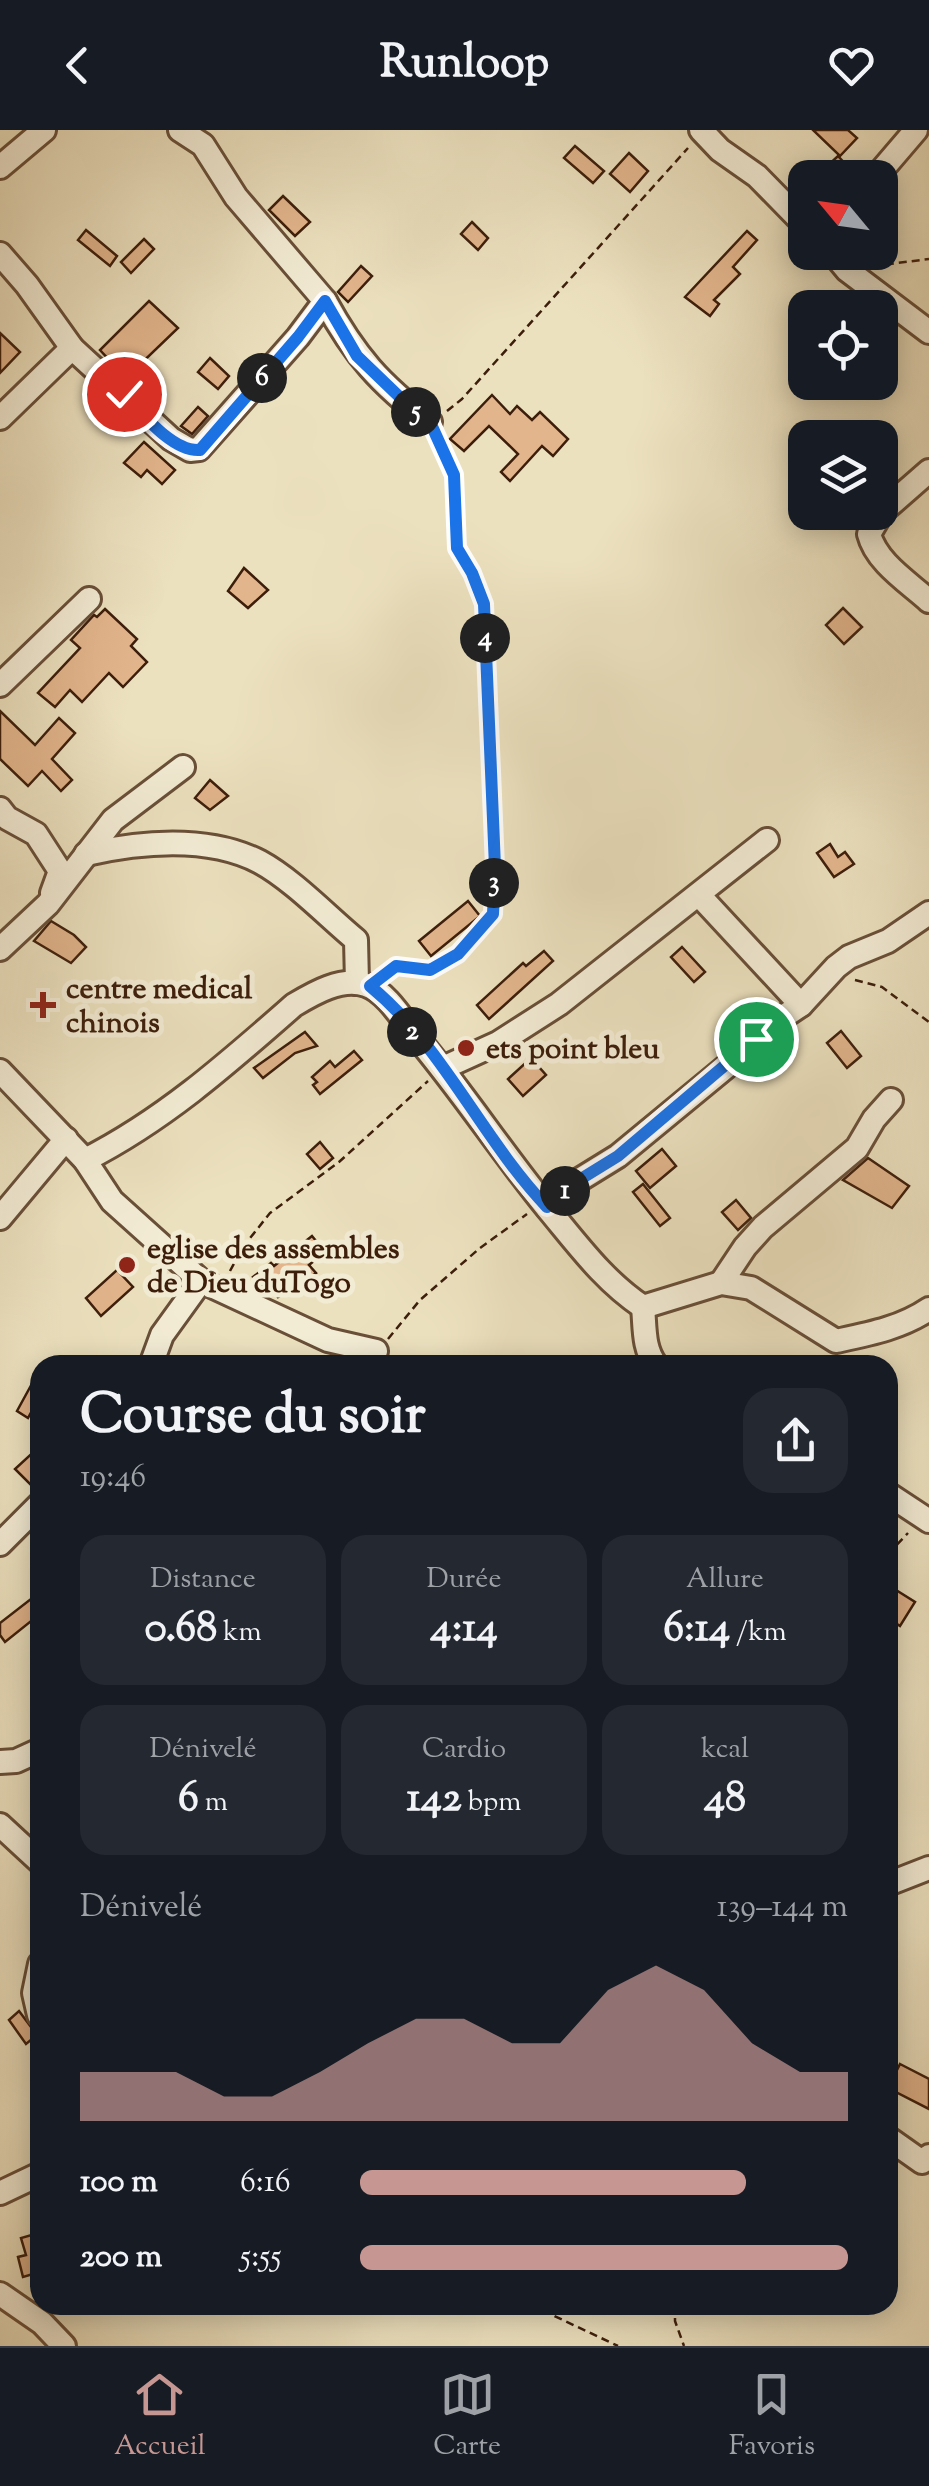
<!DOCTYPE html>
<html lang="fr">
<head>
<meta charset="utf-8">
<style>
  body { margin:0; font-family:"Sorts Mill Goudy",serif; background:#242831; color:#f1f3f6; height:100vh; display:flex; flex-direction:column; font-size:38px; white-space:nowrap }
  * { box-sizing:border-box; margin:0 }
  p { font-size:32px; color:#9ea1a6 }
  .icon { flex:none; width:55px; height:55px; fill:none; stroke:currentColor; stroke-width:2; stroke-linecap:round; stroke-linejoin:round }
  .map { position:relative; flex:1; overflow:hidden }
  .drawer { position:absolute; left:30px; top:1225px; width:868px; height:960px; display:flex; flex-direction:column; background:#171b24; border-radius:30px; box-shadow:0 5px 25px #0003 }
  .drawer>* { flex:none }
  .needle { width:65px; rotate:299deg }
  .tools { position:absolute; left:788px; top:30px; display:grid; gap:20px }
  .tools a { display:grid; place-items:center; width:110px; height:110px; border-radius:20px; background:#171b24; box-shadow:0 5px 25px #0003; font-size:50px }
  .pin { position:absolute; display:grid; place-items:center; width:85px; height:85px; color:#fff; margin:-42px; border:5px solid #fff; border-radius:50%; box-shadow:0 2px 10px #0007 }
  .km { position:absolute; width:50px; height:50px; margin:-25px; border-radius:50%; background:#222; color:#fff; font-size:28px; line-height:50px; text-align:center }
  .round { display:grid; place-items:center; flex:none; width:105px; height:105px; border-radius:30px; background:#242831 }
  .overview { display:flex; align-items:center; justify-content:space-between; height:170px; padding:0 50px }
  h1 { font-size:55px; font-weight:800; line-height:75px }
  .figures { display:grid; grid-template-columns:repeat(3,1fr); gap:15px; height:170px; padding:10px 50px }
  .figures div { display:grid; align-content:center; border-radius:25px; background:#242831; text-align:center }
  .figures b { font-size:42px; font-weight:800 }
  .figures small { font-size:28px; font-weight:400 }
  .figures p { font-size:28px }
  .chart { height:280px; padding:20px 50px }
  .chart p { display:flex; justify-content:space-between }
  .chart svg { width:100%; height:180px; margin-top:10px; fill:#c59692; opacity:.7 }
  ul { padding:0 50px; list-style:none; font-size:32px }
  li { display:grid; grid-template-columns:160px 120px 1fr; align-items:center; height:75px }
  li i { height:25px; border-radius:12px; background:#c59692 }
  header { display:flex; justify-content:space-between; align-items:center; height:130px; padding:0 50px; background:#171b24; font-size:45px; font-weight:800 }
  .tab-bar { display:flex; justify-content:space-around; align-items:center; height:140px; border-top:2px solid #363941; background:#171b24; font-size:28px; color:#9ea1a6 }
  .tab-bar a { display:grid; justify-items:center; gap:5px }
  .tab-bar .selected { color:#c59692 }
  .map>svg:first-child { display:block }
</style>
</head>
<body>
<header><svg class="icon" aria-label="back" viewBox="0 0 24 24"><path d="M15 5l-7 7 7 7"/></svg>Runloop<svg class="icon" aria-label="heart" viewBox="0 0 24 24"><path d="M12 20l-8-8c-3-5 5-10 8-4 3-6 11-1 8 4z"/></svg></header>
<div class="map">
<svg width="929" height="2216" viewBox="0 0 929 2216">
  <rect width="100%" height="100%" fill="#ece1bf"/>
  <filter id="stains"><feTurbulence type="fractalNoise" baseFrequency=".002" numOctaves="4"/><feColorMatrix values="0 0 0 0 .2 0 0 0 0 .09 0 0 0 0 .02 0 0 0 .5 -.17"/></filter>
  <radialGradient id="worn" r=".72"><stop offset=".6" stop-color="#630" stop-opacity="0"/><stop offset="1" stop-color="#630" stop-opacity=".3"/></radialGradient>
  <!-- building -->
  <g fill="#e2b58c" stroke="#3d1e0b" stroke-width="2.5">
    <polygon points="813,0 848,0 857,8 840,26"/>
    <polygon points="575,16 604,41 593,53 564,28"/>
    <polygon points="629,23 648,41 630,62 610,44"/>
    <polygon points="838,26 851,40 844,48 833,48 824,39"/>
    <polygon points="283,66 310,92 295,106 269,80"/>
    <polygon points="472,92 488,108 478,120 461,104"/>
    <polygon points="86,100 117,126 110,136 78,110"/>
    <polygon points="747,101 757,110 733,137 740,144 714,170 719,174 710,186 685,167"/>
    <polygon points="144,109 154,119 131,143 121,132"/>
    <polygon points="361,136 372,146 348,172 338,162"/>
    <polygon points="149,171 178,198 126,248 100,220"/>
    <polygon points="0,203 20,222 0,243"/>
    <polygon points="210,228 229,246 218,259 198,242"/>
    <polygon points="492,265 510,284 517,276 532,290 540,282 568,309 553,326 542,316 510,351 501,342 518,324 489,296 464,321 450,309"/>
    <polygon points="198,277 208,286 192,304 181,296"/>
    <polygon points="144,312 175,340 162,354 147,340 141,347 124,333"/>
    <polygon points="244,438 268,460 248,478 228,461"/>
    <polygon points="843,478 862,497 844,514 826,495"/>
    <polygon points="105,479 137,509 131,516 147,532 123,557 109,543 82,572 70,560 55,577 38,563 80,518 71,510 94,485 97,487"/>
    <polygon points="0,581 35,615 59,588 75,603 52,629 72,650 61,661 42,641 28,656 0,629"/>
    <polygon points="210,650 228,666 210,680 195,668"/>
    <polygon points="830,714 838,727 845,722 854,734 834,747 817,723"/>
    <polygon points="468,771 480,786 431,826 419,811"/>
    <polygon points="51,791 74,805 86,817 71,833 34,811"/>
    <polygon points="682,817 705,842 694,852 671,827"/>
    <polygon points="544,821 553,831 489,889 477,875 523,833 526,836"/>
    <polygon points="841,901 861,926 847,938 827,913"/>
    <polygon points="305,902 317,916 295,923 263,948 254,938"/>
    <polygon points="354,921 362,930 320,964 313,955 317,952 312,947 330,931 335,937"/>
    <polygon points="531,928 546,945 523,966 508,949"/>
    <polygon points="320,1012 333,1028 320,1039 307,1024"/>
    <polygon points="662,1019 676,1036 650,1058 636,1041"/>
    <polygon points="868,1028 909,1056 892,1078 843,1050"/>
    <polygon points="643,1054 670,1088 660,1096 633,1062"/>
    <polygon points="736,1070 751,1088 738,1100 722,1082"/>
    <polygon points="312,1106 325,1122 309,1135 316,1143 278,1167 267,1153 261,1157 253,1147 271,1133 274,1136"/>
    <polygon points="117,1140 133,1157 101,1186 86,1168"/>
    <polygon points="40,1239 40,1266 28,1288 17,1281"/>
    <polygon points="40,1316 40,1344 30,1354 15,1339"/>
    <polygon points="888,1455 915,1472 900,1496 888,1488"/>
    <polygon points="40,1462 40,1484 5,1512 0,1505 0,1493"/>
    <polygon points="19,1881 37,1905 26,1914 9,1890"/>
    <polygon points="900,1934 929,1949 929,1979 888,1958"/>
    <polygon points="35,2104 40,2120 40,2142 23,2147 18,2127 26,2125 21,2108"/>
  </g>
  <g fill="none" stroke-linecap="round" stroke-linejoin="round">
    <defs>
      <g id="minor">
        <polyline points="180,0 203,15 236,67 325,171"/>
        <polyline points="701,0 720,20 757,46 805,95"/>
        <polyline points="0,37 44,0"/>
        <polyline points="875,48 916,0"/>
        <polyline points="832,122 847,140 929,202"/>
        <polyline points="0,124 27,155 72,218"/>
        <path d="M 0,288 L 72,218 L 171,309 L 190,320 L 199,319 L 298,207 L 325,171 C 355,226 380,254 430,292"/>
        <path d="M 929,341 L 882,382 L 869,404 C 876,432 908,452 929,471"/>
        <polyline points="0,555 89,469"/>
        <polyline points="0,679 7,688 36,704 60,741 52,763"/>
        <path d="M 86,724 C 140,712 208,705 260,732 C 293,750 327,786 356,810 L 357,853"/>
        <polyline points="699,765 801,875"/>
        <polyline points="0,819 48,774 113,690 183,637"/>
        <polyline points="443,938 498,913 559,874 767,710"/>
        <polyline points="0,941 85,1030 112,1071 201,1151 328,1210 376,1221"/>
        <path d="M 85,1030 C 164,990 228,933 294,875 C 314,863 341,847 366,855 C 387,862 404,892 418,909 C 464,964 503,1024 548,1079 C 578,1115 604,1151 643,1177 L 721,1153 L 751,1158 L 836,1211 C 869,1204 901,1198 929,1179"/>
        <polyline points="547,1077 571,1055 618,1026 726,937 774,893 801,875 836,837 849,827 888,811 929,783"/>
        <polyline points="0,1088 66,1009"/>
        <polyline points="721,1153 745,1117 763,1097 857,1018 874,989 891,970"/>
        <path d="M 643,1177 C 645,1197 643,1219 656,1235"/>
        <polyline points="151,1235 162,1205 201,1151"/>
        <polyline points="888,1364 929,1391"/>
        <polyline points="0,1414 40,1374"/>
        <polyline points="0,1632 16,1631 40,1620"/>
        <polyline points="0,1695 40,1732"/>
        <polyline points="888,1754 929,1738"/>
        <polyline points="39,1885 34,1863 40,1834"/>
        <polyline points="888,2008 922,2032 929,2026"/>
        <polyline points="0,2063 40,2044"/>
        <polyline points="0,2164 42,2193 64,2216"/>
      </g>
    </defs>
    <!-- minor casing -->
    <use href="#minor" stroke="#694f38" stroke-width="28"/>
    <!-- path -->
    <g stroke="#3d1e0b" stroke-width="2.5" stroke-dasharray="8 5" stroke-linecap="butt">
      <polyline points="873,136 929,129"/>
      <polyline points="447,281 462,269 688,18"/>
      <polyline points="387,843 396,837 430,840 457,824 493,784 495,737 483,474 472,443 457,418 454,345 440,312"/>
      <polyline points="855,850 882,857 929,892"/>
      <polyline points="230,1141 243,1117 270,1083 339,1032 428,951"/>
      <polyline points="388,1209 420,1170 480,1118 527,1084"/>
      <polyline points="888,1424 908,1403"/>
      <polyline points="531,2175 618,2216"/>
      <polyline points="675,2175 675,2191 684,2216"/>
    </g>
    <!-- minor -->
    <use href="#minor" stroke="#f3ecd5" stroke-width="22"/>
  </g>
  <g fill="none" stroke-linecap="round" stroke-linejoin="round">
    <defs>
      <path id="route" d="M 124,264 C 142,283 172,322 200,320 L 298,207 L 325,171 L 357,226 L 410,277 L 430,292 L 454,345 L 457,418 L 472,443 L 484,474 L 495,737 L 493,784 L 458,824 L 430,840 L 396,836 L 370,856 C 443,916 482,1009 547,1077 L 571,1055 L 618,1026 L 756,909"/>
    </defs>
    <!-- route casing -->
    <use href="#route" stroke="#fff" stroke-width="20"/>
    <!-- route -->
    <use href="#route" stroke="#1a73e8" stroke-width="12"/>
  </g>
  <!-- markers -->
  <g fill="#8f2418" stroke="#f3ecd5" stroke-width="4">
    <path d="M38 860h10v10h10v10h-10v10h-10v-10h-10v-10h10z"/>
    <circle cx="466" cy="918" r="10"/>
    <circle cx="127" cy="1135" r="10"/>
  </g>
  <g text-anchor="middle" stroke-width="10" stroke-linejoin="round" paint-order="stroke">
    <!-- poi labels -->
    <g font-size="30" font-weight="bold" fill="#3d1e0b" stroke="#f3ecd5" text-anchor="start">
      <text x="66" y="868">centre medical<tspan x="66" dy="34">chinois</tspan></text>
      <text x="486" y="928">ets point bleu</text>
      <text x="147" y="1128">eglise des assembles<tspan x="147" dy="34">de Dieu duTogo</tspan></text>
    </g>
  </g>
  <rect width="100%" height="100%" filter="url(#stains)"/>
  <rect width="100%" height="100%" fill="url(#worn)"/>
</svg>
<div class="tools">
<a><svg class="needle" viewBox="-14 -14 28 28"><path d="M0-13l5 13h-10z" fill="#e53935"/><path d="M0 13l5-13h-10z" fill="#9ea1a6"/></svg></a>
<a><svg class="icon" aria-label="locate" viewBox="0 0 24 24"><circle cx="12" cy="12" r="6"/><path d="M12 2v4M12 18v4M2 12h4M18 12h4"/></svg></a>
<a><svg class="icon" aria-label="layers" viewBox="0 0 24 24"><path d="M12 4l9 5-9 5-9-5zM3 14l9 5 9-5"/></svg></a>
</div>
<div class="pin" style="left:756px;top:909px;background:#1e9e55"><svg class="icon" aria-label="arrive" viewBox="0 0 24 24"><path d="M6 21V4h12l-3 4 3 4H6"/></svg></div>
<div class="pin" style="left:124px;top:264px;background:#d93025"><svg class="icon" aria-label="check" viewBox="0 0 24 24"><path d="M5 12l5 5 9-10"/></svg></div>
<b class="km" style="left:565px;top:1061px">1</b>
<b class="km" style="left:412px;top:902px">2</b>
<b class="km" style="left:494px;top:753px">3</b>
<b class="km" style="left:485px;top:508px">4</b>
<b class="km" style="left:416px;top:282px">5</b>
<b class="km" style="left:262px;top:248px">6</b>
<section class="drawer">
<div class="overview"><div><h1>Course du soir</h1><p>19:46</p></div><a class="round"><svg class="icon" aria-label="share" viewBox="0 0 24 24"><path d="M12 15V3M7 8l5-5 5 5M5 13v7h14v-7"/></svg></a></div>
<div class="figures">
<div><p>Distance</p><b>0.68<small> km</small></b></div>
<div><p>Durée</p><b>4:14</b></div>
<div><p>Allure</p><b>6:14<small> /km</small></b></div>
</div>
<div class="figures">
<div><p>Dénivelé</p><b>6<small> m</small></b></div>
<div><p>Cardio</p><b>142<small> bpm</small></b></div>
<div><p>kcal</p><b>48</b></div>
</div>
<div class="chart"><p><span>Dénivelé</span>139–144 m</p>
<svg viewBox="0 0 160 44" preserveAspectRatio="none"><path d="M0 44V32L10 32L20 32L30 38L40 38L50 32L60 25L70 19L80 19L90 25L100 25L110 12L120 6L130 12L140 25L150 32L160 32V44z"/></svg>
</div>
<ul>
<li><b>100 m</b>6:16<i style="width:79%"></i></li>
<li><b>200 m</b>5:55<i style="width:100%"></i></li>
</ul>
</section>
</div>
<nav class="tab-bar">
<a class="selected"><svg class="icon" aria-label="home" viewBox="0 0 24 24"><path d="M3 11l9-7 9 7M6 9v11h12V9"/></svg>Accueil</a>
<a><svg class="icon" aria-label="map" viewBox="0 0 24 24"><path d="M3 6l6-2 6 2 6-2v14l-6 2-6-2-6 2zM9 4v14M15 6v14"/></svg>Carte</a>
<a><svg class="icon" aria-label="saved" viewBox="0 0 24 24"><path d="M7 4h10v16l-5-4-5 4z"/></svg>Favoris</a>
</nav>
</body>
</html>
